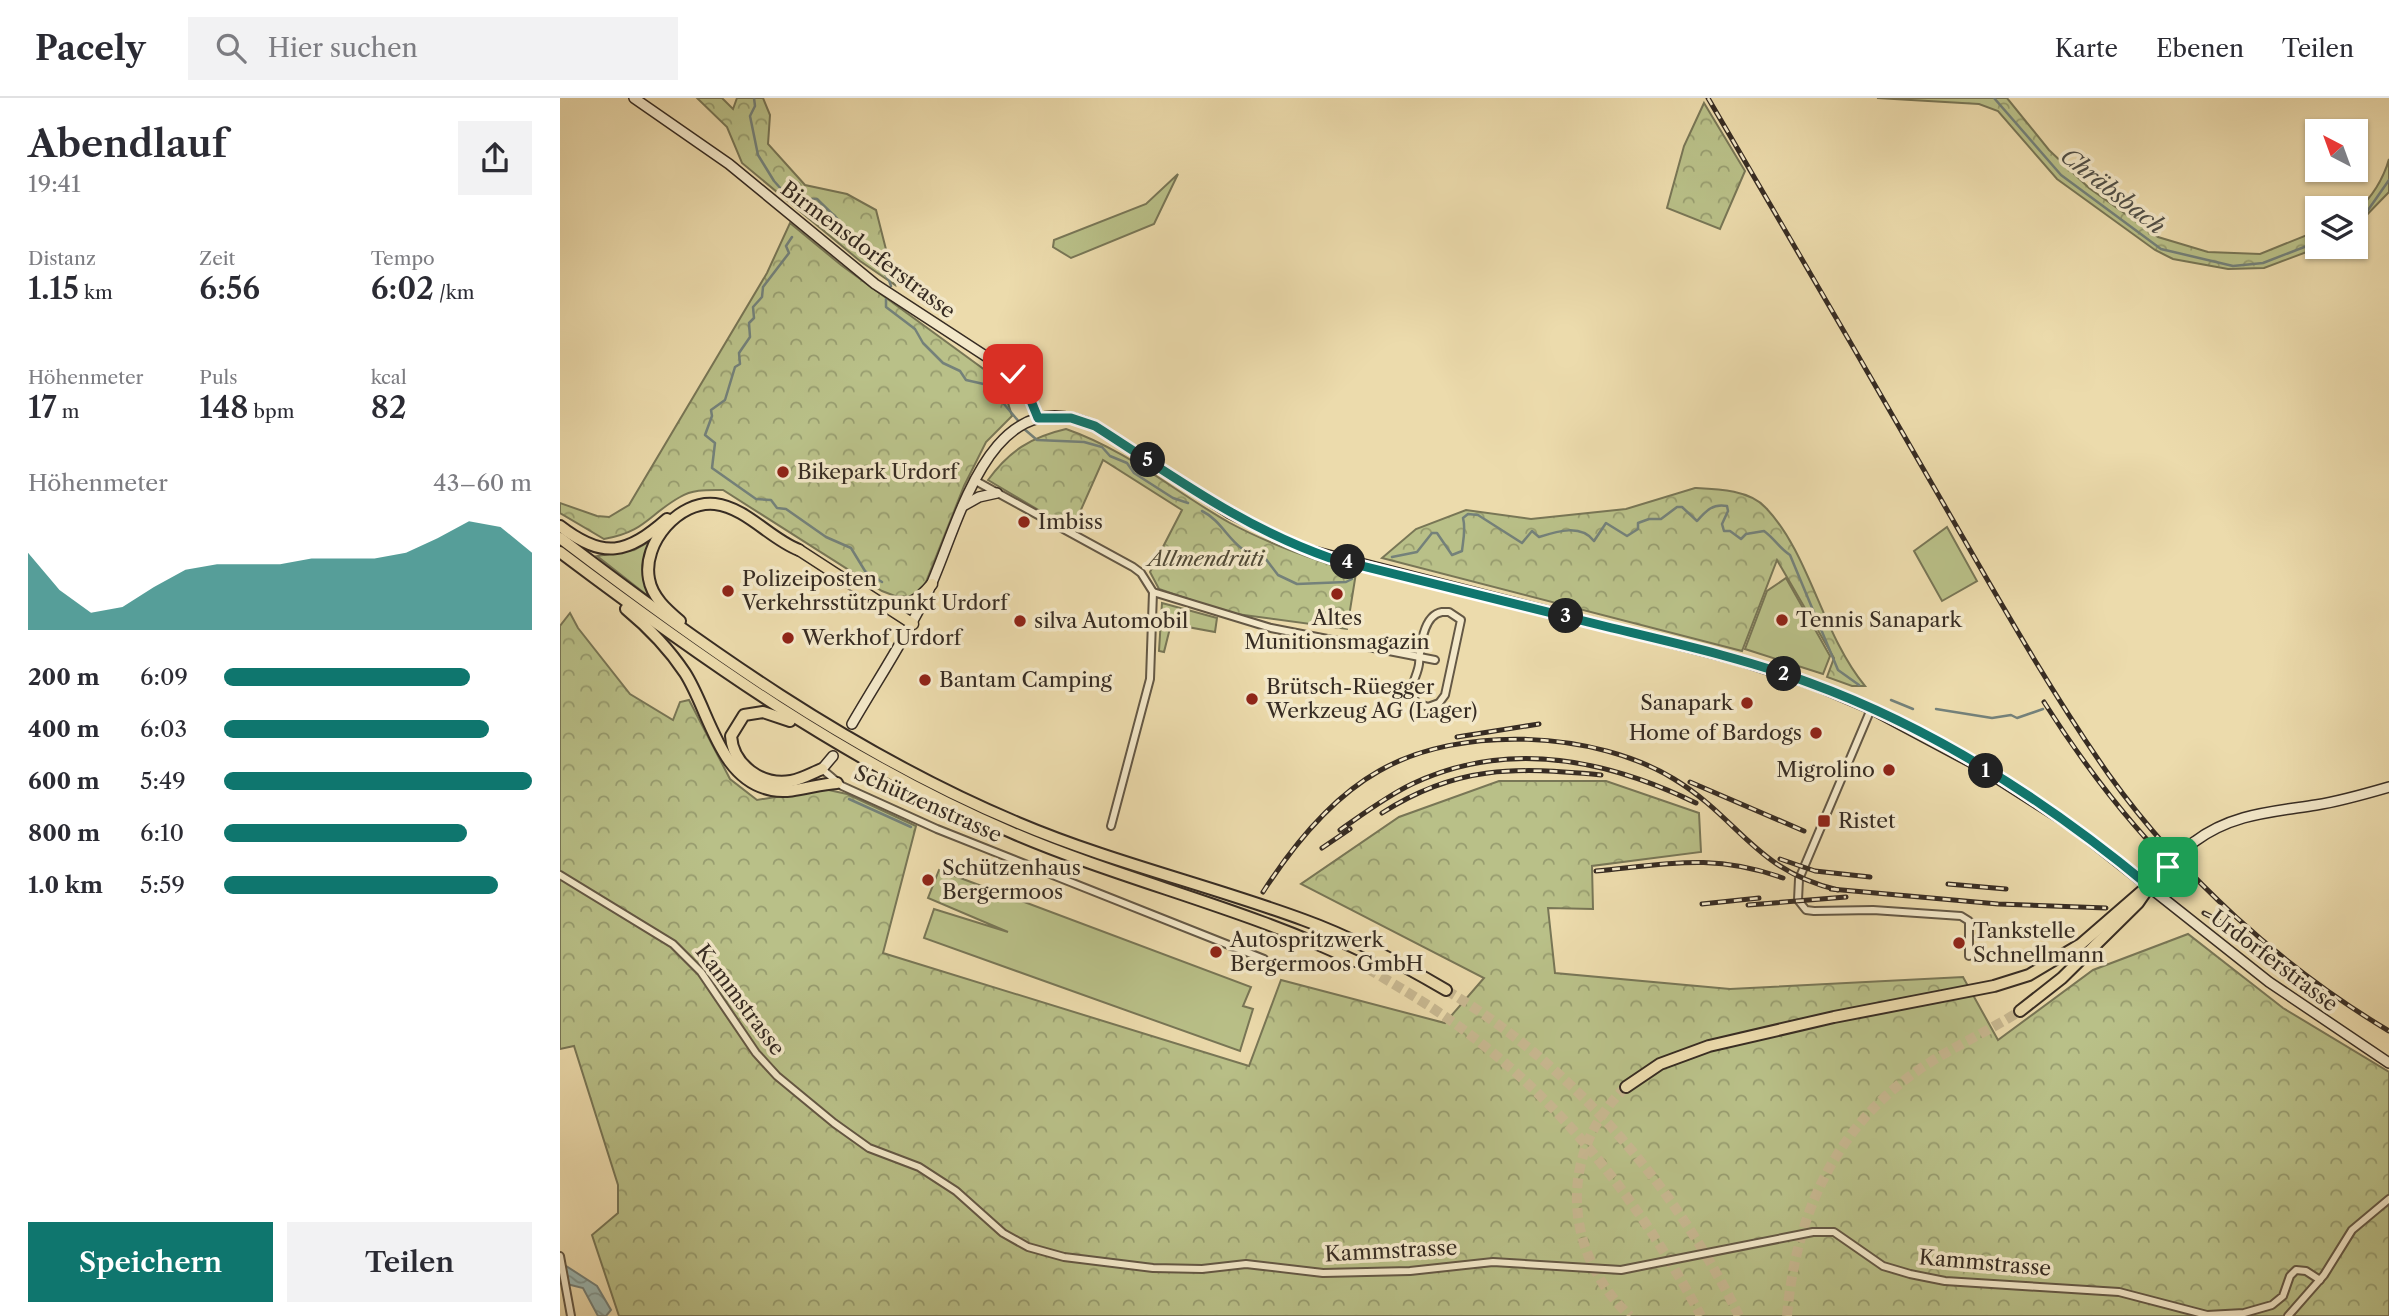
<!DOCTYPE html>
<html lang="de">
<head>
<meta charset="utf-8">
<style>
  body { margin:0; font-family:"Libre Caslon Text",serif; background:#f2f2f3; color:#2b2b33; height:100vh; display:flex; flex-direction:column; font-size:26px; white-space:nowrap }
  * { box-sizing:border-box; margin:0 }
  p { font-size:23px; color:#7c7c81 }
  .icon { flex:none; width:38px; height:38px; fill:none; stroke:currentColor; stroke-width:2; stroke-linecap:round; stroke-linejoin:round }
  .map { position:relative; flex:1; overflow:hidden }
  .details { display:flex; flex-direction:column; background:#fff; width:560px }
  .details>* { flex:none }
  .needle { width:46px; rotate:319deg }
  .tools { position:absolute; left:1745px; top:21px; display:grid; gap:14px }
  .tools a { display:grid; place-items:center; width:63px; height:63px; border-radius:0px; background:#fff; box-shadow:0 2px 5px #0004; font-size:35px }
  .pin { position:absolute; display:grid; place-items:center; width:60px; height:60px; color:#fff; margin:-30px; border-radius:14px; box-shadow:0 4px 10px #0006 }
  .km { position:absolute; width:35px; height:35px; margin:-18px; border-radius:50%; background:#222; color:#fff; font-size:19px; line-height:35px; text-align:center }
  .round { display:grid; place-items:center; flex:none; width:74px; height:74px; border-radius:0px; background:#f2f2f3 }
  .summary { display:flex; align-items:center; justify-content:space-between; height:119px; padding:0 28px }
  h1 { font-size:38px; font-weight:600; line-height:52px }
  .stats { display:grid; grid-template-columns:repeat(3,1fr); gap:10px; height:119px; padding:7px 28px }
  .stats div { display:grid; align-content:center }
  .stats b { font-size:30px; font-weight:600 }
  .stats small { font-size:19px; font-weight:400 }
  .stats p { font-size:19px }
  .chart { height:196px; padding:14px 28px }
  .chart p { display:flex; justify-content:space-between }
  .chart svg { width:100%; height:126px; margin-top:7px; fill:#0f766e; opacity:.7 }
  .action { display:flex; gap:14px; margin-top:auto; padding:14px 28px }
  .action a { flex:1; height:80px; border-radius:0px; background:#0f766e; color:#fff; font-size:28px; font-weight:600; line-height:80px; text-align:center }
  .action a+a { background:#f2f2f3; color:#2b2b33 }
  ul { padding:0 28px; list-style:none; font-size:23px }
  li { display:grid; grid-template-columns:112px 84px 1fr; align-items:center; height:52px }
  li i { height:18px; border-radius:9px; background:#0f766e }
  header { display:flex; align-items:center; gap:42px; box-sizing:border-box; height:98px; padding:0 35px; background:#fff; border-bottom:2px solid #e1e1e2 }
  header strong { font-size:33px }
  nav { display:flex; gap:38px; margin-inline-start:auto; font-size:24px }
  .search { width:490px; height:63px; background:#f2f2f3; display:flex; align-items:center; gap:18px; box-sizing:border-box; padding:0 24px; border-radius:0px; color:#7c7c81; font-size:26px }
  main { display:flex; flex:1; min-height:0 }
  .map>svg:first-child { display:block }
</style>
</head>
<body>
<header>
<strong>Pacely</strong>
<div class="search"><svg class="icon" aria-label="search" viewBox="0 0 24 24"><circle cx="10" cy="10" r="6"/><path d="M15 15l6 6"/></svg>Hier suchen</div>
<nav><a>Karte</a><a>Ebenen</a><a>Teilen</a></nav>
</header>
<main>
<section class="details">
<div class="summary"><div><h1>Abendlauf</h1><p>19:41</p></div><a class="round"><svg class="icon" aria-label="share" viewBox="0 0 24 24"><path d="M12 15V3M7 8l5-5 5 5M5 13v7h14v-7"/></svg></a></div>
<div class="stats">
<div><p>Distanz</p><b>1.15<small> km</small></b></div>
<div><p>Zeit</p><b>6:56</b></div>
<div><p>Tempo</p><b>6:02<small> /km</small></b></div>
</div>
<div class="stats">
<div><p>Höhenmeter</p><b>17<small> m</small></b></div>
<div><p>Puls</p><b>148<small> bpm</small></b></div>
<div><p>kcal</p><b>82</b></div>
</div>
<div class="chart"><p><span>Höhenmeter</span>43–60 m</p>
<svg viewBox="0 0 160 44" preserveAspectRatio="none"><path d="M0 44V17L10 30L20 38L30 36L40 29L50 23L60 21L70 21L80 21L90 19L100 19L110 19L120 17L130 12L140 6L150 8L160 17V44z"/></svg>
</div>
<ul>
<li><b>200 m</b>6:09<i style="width:80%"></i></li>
<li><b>400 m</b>6:03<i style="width:86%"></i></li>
<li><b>600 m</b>5:49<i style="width:100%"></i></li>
<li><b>800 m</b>6:10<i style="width:79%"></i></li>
<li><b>1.0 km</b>5:59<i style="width:89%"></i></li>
</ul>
<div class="action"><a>Speichern</a><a>Teilen</a></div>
</section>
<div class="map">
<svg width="1829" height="1218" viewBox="0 0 1829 1218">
  <defs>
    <pattern id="forest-crowns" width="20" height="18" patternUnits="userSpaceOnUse" patternTransform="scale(1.75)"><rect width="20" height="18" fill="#b9c088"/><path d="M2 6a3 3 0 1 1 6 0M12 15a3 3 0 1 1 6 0" fill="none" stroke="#979c6f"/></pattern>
    <pattern id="water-waves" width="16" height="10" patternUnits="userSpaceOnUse" patternTransform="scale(1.75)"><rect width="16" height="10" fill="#9cb9b4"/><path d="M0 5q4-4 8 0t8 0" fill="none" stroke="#809792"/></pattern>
  </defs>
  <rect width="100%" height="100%" fill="#ecdbac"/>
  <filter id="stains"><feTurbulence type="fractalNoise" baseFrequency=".00286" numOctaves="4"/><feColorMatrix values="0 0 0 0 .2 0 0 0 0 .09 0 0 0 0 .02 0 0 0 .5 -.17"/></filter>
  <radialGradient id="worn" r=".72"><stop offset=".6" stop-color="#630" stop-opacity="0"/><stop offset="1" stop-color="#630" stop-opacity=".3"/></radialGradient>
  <!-- green -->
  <g fill="#b9c088" stroke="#787656" stroke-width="2">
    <polygon points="618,76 594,126 511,160 493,149 494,142 586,106"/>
    <polygon points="1387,429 1417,483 1382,503 1354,453"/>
    <path d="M 94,441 C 82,462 83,475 88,498 L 37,458 L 74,452 Z"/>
    <polygon points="1226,480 1270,558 1263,576 1185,551 1207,493"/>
    <polygon points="602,505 657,520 655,534 611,526 604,554 599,553"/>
    <polygon points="379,772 691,889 683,908 693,911 680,953 364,840 374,811 448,834 368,800"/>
  </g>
  <!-- forest -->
  <g fill="url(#forest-crowns)" stroke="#787656" stroke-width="2">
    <polygon points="137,0 162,0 173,11 177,0 203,0 210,17 208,46 245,87 287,96 316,112 335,187 300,163 182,65 167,29"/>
    <polygon points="1317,0 1447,0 1489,52 1529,90 1598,139 1648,154 1700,156 1757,133 1757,149 1760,149 1704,170 1668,171 1613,161 1595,152 1497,81 1438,13 1419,6"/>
    <polygon points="1144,5 1185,73 1160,131 1107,110 1124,48"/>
    <path d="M 1829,61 L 1829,94 L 1796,128 L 1796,114 C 1812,99 1823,82 1829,61 Z"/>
    <path d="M 230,125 L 281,167 L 429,275 L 444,292 L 452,318 L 426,344 L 404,388 L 364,489 L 354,499 L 335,498 L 322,493 L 163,392 C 148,392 133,391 120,399 C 88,417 85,434 44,441 L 0,415 L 0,405 L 37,418 L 49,419 L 69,407 L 207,175 Z"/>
    <path d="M 506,331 C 567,352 615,394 670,425 C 711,447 753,461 796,475 L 787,531 L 669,515 L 599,491 L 590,474 L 622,412 L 543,362 L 512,432 L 428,382 C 449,353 471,339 506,331 Z"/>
    <path d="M 1135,390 C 1158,391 1190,392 1206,410 C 1250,456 1262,536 1305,588 L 1292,588 L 1267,579 L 1274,560 L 1217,462 L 1182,553 L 822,460 L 856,431 L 906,412 L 971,421 L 1066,411 Z"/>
    <polygon points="10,515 18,530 70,596 113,622 120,604 129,602 170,681 197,702 264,691 287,696 356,728 323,855 689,968 721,882 885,925 924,880 741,786 839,719 939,683 1046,683 1139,715 1141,754 1032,768 1033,811 988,810 995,875 1170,891 1403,879 1438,942 1533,872 1628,836 1723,910 1829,974 1829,1218 59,1218 32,1137 58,1115 58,1087 14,948 0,951 0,528"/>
  </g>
  <!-- water -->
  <polygon fill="url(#water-waves)" stroke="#74817a" stroke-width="2" points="0,1164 37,1188 51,1212 46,1218 38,1218 23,1190 7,1186 0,1180"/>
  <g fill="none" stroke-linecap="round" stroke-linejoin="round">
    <!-- stream -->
    <g stroke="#74817a" stroke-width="2.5">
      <path d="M 194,0 L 195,8 L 190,18 L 198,57 L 214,83 L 222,92 L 244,101 L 257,101 L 297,140 L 296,153 C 308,158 328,174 331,188"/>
      <polyline points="1434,0 1501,77 1601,151 1673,168 1703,165 1757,144"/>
      <polyline points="1796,122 1806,115 1829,82"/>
      <polyline points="232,139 226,148 229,155 203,189 202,199 193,209 194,220 189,225 190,239 179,255 180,266 175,269 165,302 151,312 152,318 145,337 155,345 152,370 196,401 211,402 217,410 226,411 266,439 291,450 305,473 322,484"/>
      <polyline points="326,201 326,209 355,231 363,245 383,265 400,273 406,282 428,287 460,325"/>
      <polyline points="463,330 477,342 524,344 542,349 550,358 567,365 574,375 613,400 628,405"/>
      <path d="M 642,413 C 667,425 672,457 702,456 L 718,477 L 737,486 L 786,484 L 792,481"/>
      <path d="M 832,459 L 857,454 L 872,435 L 877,435 L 892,457 L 902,453 C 903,443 906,431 903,420 L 908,416 L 918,417 L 962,445 L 972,433 L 979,439 C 998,433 1021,426 1034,443 L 1046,425 L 1067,438 L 1078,431 L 1078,425 L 1089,421 L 1101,421 L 1117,409 L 1122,409 L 1137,423 C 1146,413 1153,405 1167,408 L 1168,413 L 1162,426 L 1164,433 L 1170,433 L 1181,441 L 1186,436 L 1204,433 C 1215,441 1219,450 1230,457 L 1278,572 L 1299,587"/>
      <polyline points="1331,602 1353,611"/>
      <polyline points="1376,611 1432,620 1451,617 1457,620 1483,611"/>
      <polyline points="289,701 351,729"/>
    </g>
    <!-- motorway-tunnel -->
    <g stroke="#c8b891" stroke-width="10" stroke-dasharray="10 5" stroke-linecap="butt">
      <path d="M 795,863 C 827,882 860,901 890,922 C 999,999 1079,1102 1141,1218"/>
      <path d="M 886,892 C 1013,968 1114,1086 1179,1218"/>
      <path d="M 1066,989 C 997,1054 1003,1155 1070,1218"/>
      <path d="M 1227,1218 C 1236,1112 1279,1021 1372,963 C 1401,945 1432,931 1460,913"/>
    </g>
    <defs>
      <g id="minor">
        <polyline points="414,382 573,469 581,475 593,494 711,530 875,562"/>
        <path d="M 882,514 L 889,514 L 901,522 L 885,597 L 879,605 L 868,609 L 857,605 C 846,590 857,581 859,566 C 860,553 862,517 882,514 Z"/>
        <polyline points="1311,611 1239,781 1238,802 1246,812 1254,813 1313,812 1401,818 1409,823 1409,858"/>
        <polyline points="262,671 282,688 377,731 704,861 708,869"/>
        <polyline points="551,728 590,581 593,494"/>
        <polyline points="0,777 113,846 141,874 196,955 217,978 274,1025 309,1050 359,1069 396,1093 443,1135 468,1149 504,1159 593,1170 642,1171 686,1166 763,1175 850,1173 933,1164 1061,1172 1253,1134 1274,1134 1323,1168 1350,1176 1385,1183 1559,1194 1647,1217 1684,1215 1712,1207 1723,1198 1730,1178 1736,1172 1746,1173 1760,1182"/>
        <polyline points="0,1158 11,1218"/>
        <polyline points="1728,1218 1764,1177 1792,1132 1829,1101"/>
      </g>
      <g id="secondary">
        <polyline points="74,0 169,66 315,186 453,276 467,293 478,320"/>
        <polyline points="403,408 419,399 437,395"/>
        <path d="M 292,626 C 317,583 345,541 367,496 C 399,430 427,278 535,328 L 669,415 L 745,451 L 1178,562 L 1252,586 L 1311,611 L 1416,667 L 1512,728 L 1709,884 L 1829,965"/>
        <polyline points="262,671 273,658"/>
        <path d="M 1634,744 C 1671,716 1711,714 1756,707 C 1781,703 1805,696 1829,689"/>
        <polyline points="1589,787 1607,769"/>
      </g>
      <g id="primary">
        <polyline points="239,452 353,526"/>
        <path d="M 324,507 C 347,509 357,504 372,486"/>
      </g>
      <g id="motorway">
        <path d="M 0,428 C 44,462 67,456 107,421"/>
        <path d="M 0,440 C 143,549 291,655 458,725 C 550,764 649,787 744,822 C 794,840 840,865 886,892"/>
        <path d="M 0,454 C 142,561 288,665 453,735 C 565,783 685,810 795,863"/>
        <path d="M 66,511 C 89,530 109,551 125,575 C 150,614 159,682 212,692 C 234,696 255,686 277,685"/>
        <path d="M 120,523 C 107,512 92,499 89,481 C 82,445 119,402 155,406 C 187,410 210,441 239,452"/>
        <path d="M 230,623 L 203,614 L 184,617 L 171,638 C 173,667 202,688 231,683 C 242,681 252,675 262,671"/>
        <polyline points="1460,913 1502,880 1578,805 1587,792"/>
        <polyline points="1066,989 1100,966 1149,948 1274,919 1434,888 1469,877 1521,846 1589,787"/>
      </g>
    </defs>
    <!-- minor casing -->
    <use href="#minor" stroke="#645845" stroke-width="10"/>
    <!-- secondary casing -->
    <use href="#secondary" stroke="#372c23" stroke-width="12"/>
    <!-- primary casing -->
    <use href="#primary" stroke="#372c23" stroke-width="13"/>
    <!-- motorway casing -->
    <use href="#motorway" stroke="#372c23" stroke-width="14"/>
    <!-- minor -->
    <use href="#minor" stroke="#f3e8c9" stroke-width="6"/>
    <!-- secondary -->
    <use href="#secondary" stroke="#f3e8c9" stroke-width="9"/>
    <!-- primary -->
    <use href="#primary" stroke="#ecdbac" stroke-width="10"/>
    <!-- motorway -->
    <use href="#motorway" stroke="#ecdbac" stroke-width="10"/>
    <defs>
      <g id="rail">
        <path d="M 1148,0 C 1223,128 1298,257 1372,386 C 1429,484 1484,584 1549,677 C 1622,779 1722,869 1829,933"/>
        <path d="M 1484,604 C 1524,667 1571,729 1625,781"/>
        <polyline points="897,639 979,626"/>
        <polyline points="1130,684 1244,733"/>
        <path d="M 822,715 C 897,667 956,669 1041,677"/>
        <path d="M 780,732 C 803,716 827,698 852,686 C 947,641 1046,661 1136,705"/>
        <polyline points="762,750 790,731"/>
        <polyline points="1220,761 1255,773 1310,779"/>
        <path d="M 1036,773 C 1108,766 1153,755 1223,780"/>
        <polyline points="1388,786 1446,791"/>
        <polyline points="1271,791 1438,806 1546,810"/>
        <path d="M 703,794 C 732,749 771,700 819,673 C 900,626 1036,633 1114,681 C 1180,721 1194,772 1278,792"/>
        <polyline points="1142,806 1199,800"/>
        <polyline points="1188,807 1286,799"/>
        <polyline points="1644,815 1687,837"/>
      </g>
    </defs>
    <!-- rail casing -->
    <use href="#rail" stroke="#372c23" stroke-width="5"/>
    <!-- rail -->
    <use href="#rail" stroke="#f3e8c9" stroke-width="2.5" stroke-dasharray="8" stroke-linecap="butt"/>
    <defs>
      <polyline id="secondary-bridge" points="1607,769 1634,744"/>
    </defs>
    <!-- secondary-bridge casing -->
    <use href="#secondary-bridge" stroke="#372c23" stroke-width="12" stroke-linecap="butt"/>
    <!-- secondary-bridge -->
    <use href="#secondary-bridge" stroke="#f3e8c9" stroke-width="9"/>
  </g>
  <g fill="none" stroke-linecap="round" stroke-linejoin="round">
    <defs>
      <path id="route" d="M 453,276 L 467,293 L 478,320 L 511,320 L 535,328 C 612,377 683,430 770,460 C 864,483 958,506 1052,530 C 1119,546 1186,561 1250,585 C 1373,630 1489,705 1589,788 L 1608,769"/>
    </defs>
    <!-- route casing -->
    <use href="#route" stroke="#fff" stroke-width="14"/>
    <!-- route -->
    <use href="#route" stroke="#0f766e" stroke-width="9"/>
  </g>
  <!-- markers -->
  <g fill="#8f2418" stroke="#f3e8c9" stroke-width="2.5">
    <circle cx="223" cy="374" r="7"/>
    <circle cx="464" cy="424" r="7"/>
    <circle cx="168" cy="493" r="7"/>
    <circle cx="777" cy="496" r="7"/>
    <circle cx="1222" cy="522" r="7"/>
    <circle cx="460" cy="523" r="7"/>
    <circle cx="228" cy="540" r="7"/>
    <circle cx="365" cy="582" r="7"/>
    <circle cx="692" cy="601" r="7"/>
    <circle cx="1187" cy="605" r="7"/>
    <circle cx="1256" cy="635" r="7"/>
    <circle cx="1329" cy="672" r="7"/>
    <rect x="1257" y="716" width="14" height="14" rx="3.5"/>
    <circle cx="368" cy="782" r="7"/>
    <circle cx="1399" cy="845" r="7"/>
    <circle cx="656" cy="854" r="7"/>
  </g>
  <g text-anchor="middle" stroke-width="7" stroke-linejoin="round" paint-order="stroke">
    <!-- street labels -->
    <g font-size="21" fill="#372c23" stroke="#f3e8c9">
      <text transform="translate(308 152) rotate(37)" y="7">Birmensdorferstrasse</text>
      <text transform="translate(368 706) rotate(24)" y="7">Schützenstrasse</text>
      <text transform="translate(1714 863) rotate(37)" y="7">Urdorferstrasse</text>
      <text transform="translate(180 902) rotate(53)" y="7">Kammstrasse</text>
      <text transform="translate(831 1153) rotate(-3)" y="7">Kammstrasse</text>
      <text transform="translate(1425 1165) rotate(5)" y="7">Kammstrasse</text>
    </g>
    <!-- poi labels -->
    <g font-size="21" fill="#372c23" stroke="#f3e8c9" text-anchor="start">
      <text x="237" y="381">Bikepark Urdorf</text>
      <text x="478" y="431">Imbiss</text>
      <text x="182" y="488">Polizeiposten<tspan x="182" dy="24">Verkehrsstützpunkt Urdorf</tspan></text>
      <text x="777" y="527" text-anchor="middle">Altes<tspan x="777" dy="24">Munitionsmagazin</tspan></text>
      <text x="1236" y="529">Tennis Sanapark</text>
      <text x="474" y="530">silva Automobil</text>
      <text x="242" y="547">Werkhof Urdorf</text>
      <text x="379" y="589">Bantam Camping</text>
      <text x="706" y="596">Brütsch-Rüegger<tspan x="706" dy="24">Werkzeug AG (Lager)</tspan></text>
      <text x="1173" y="612" text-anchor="end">Sanapark</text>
      <text x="1242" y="642" text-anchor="end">Home of Bardogs</text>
      <text x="1315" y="679" text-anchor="end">Migrolino</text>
      <text x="1278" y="730">Ristet</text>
      <text x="382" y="777">Schützenhaus<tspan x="382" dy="24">Bergermoos</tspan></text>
      <text x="1413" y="840">Tankstelle<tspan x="1413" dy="24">Schnellmann</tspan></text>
      <text x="670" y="849">Autospritzwerk<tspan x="670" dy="24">Bergermoos GmbH</tspan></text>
    </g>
    <!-- park labels -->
    <g font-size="21" font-style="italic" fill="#514a37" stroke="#f3e8c9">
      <text x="646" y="468">Allmendrüti</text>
    </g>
    <!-- water labels -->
    <g font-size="23" font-style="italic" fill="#504f47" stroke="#f3e8c9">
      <text transform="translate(1553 93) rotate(38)" y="8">Chräbsbach</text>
    </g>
  </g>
  <rect width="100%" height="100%" filter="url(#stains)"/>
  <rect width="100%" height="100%" fill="url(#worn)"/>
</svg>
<div class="tools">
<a><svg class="needle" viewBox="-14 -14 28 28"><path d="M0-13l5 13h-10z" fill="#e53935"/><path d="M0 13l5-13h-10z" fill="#7c7c81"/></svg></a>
<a><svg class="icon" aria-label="layers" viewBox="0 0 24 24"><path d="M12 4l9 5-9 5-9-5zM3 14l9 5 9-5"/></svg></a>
</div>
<div class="pin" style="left:1608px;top:769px;background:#1e9e55"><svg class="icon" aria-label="arrive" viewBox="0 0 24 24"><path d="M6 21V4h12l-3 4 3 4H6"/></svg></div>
<div class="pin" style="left:453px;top:276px;background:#d93025"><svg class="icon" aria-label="check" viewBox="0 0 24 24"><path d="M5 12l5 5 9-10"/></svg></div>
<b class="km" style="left:1426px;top:673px">1</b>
<b class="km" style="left:1224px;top:576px">2</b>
<b class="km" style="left:1006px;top:518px">3</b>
<b class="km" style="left:788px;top:464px">4</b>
<b class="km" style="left:588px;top:362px">5</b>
</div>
</main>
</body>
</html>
